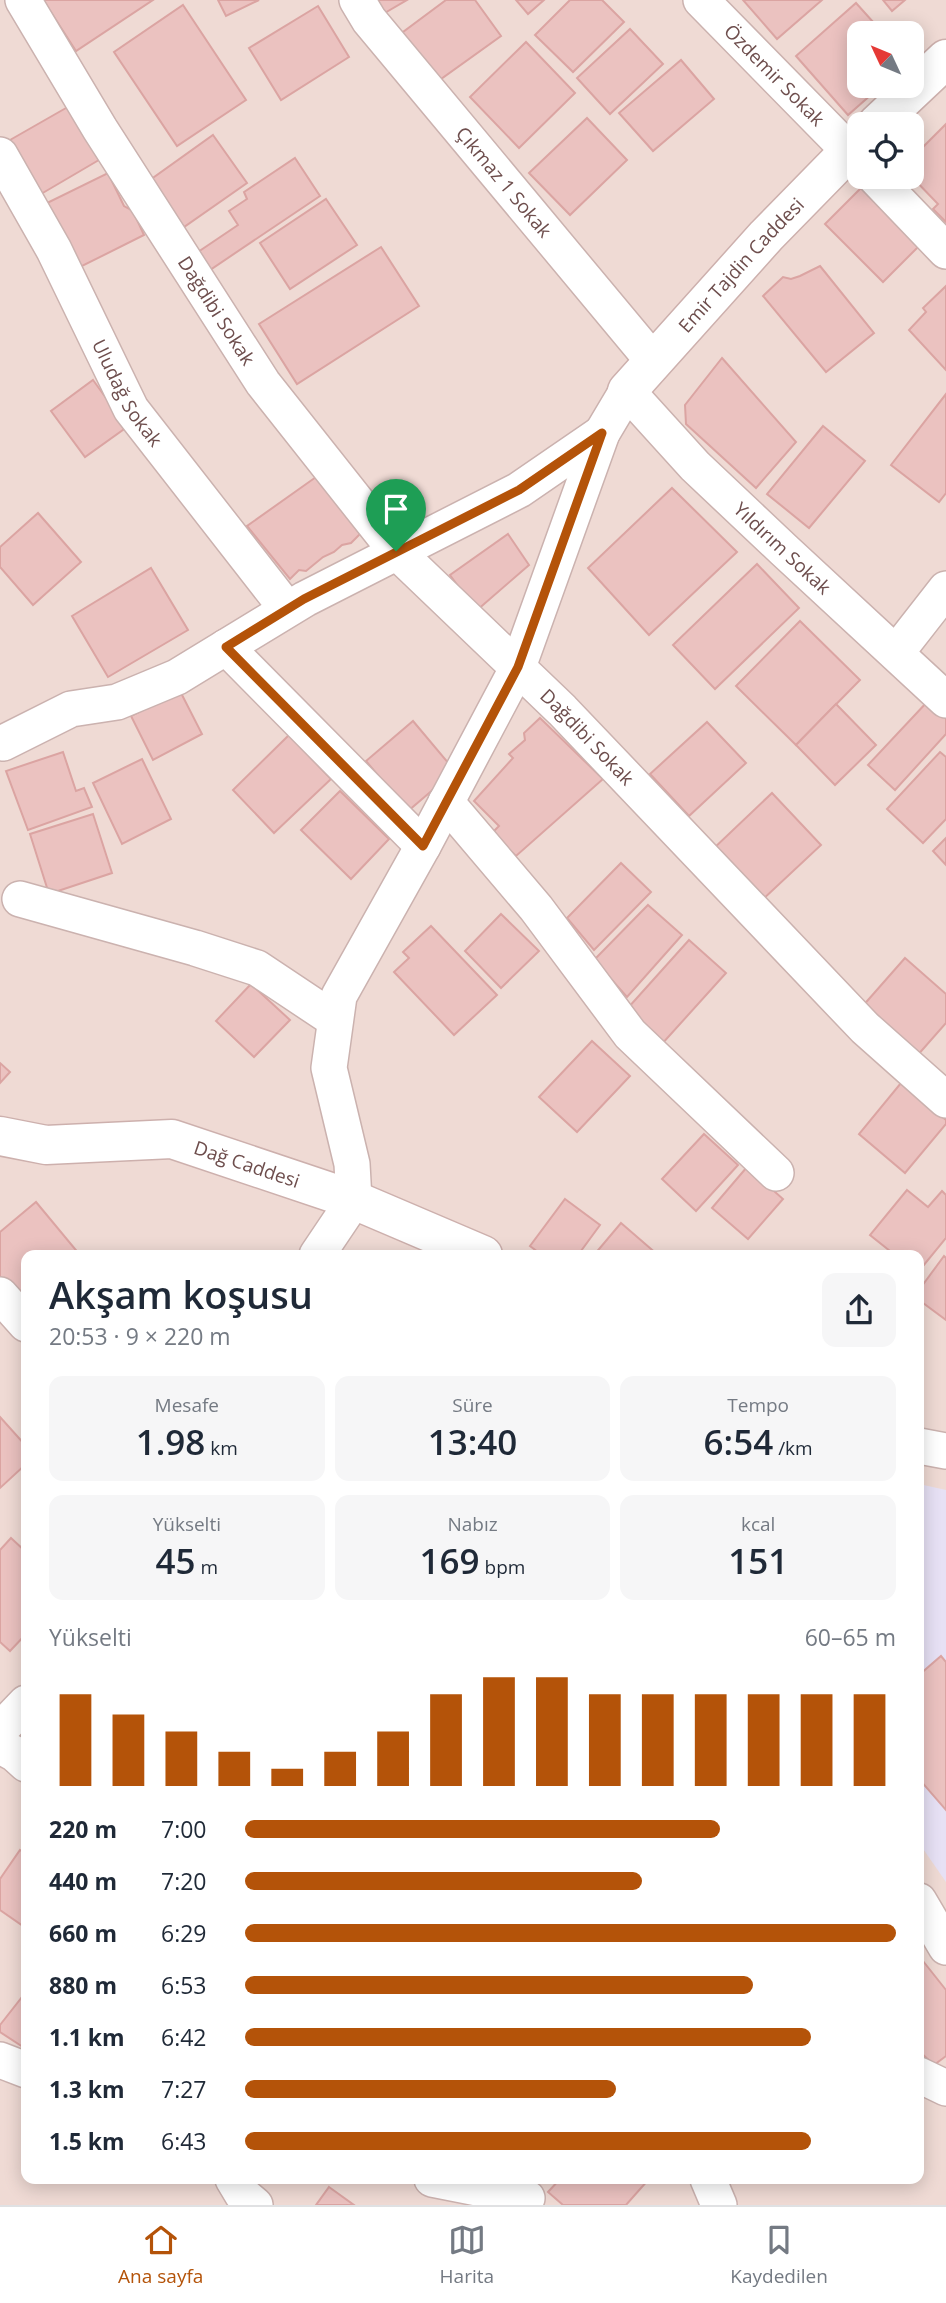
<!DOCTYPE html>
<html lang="tr">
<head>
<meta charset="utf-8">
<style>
  body { margin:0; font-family:"Open Sans",sans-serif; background:#f6f6f7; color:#1f2937; height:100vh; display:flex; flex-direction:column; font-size:26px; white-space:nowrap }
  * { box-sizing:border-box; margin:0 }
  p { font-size:23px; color:#747a83 }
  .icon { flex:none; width:38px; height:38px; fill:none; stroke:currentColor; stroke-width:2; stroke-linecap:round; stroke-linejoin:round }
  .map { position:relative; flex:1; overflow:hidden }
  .panel { position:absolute; left:21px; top:1250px; width:903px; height:934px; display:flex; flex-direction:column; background:#fff; border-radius:14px; box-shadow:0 4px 18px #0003 }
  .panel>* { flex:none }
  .needle { width:46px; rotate:314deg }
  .fabs { position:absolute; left:847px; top:21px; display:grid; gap:14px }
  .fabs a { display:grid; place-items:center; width:77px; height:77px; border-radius:14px; background:#fff; box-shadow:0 4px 18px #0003; font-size:35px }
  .pin { position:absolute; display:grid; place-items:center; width:60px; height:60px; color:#fff; margin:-72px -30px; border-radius:50% 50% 50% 0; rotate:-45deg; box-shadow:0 0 7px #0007 }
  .pin .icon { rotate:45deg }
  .round { display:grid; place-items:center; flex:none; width:74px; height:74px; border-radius:14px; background:#f6f6f7 }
  .head { display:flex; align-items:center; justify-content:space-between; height:119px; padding:0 28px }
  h1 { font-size:38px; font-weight:600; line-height:52px }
  .figures { display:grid; grid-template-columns:repeat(3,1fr); gap:10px; height:119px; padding:7px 28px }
  .figures div { display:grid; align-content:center; border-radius:14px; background:#f6f6f7; text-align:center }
  .figures b { font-size:35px; font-weight:600 }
  .figures small { font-size:19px; font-weight:400 }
  .figures p { font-size:19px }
  .chart { height:196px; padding:14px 28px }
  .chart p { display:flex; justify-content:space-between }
  .chart svg { width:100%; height:126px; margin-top:7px; stroke:#b45309; stroke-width:6 }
  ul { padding:0 28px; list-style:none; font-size:23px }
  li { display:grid; grid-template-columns:112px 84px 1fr; align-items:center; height:52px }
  li i { height:18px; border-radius:9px; background:#b45309 }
  .dock { display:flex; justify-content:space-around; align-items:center; height:98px; border-top:2px solid #e0e1e3; background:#fff; font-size:19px; color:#747a83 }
  .dock a { display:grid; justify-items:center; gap:4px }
  .dock .on { color:#b45309 }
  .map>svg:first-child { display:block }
</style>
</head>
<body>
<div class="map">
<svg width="946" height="2205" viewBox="0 0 946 2205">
  <rect width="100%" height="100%" fill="#f9eae4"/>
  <!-- residential -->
  <path fill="#efdad4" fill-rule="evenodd" d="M 0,0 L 946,0 L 946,2205 L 0,2205 ZM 859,33 L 912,33 L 912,86 L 859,86 ZM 859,124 L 912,124 L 912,177 L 859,177 ZM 26,1255 L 919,1255 L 919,2179 L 26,2179 Z"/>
  <!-- education -->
  <polygon fill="#e7e1f5" points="919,1484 946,1490 946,1882 919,1843"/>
  <!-- building -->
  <g fill="#ebc2c0" stroke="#dba4a2" stroke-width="2">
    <polygon points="43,0 153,0 76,51"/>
    <polygon points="218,0 259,0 226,16"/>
    <polygon points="374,0 407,0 383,14"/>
    <polygon points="446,0 475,0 501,36 434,84 399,35"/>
    <polygon points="516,0 544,0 528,14"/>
    <polygon points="570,0 602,0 624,22 573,72 535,35"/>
    <polygon points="743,0 822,0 777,39"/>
    <polygon points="883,0 905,0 892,11"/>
    <polygon points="856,3 883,33 859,33 859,86 881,86 848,115 796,56"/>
    <polygon points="183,5 246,100 177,146 114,52"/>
    <polygon points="318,6 349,57 281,100 249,48"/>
    <polygon points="630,29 663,64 610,114 577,78"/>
    <polygon points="526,42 575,93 519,148 470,97"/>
    <polygon points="681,60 714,99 653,151 619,113"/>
    <polygon points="73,104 104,157 41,194 10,140"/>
    <polygon points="587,118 627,160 570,215 529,173"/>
    <polygon points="946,124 946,222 933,209 938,204 912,177 912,158"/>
    <polygon points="213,135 247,183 184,227 150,180"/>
    <polygon points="295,158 320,196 210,270 198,252 238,225 229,211 247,199 244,192"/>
    <polygon points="108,173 124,206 133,211 144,235 76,269 45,204"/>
    <polygon points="863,186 921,244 883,282 825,224"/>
    <polygon points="326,199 357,245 290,289 260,243"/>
    <polygon points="381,247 419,306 297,384 259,324"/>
    <polygon points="820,266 874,333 826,372 763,296 783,277 791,279 800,276"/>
    <polygon points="946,286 946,370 909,330 926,312 923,308"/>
    <polygon points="722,358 796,442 756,488 686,424 685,405"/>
    <polygon points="93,380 127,427 85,457 51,411"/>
    <polygon points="946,394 946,493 939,502 891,465"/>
    <polygon points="823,426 865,461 809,528 767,494"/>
    <polygon points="316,477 361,533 351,543 342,545 334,552 323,557 306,571 299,570 290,579 247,526"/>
    <polygon points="672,488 737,552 649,635 588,568"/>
    <polygon points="38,513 81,562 33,605 0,567 0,547"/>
    <polygon points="508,534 529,565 476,611 450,575"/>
    <polygon points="757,564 799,608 715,689 673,645"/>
    <polygon points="151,568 188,630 108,677 72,616"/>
    <polygon points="800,621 860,680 796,745 736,686"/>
    <polygon points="180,691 202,734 153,760 131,716"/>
    <polygon points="928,701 946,718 946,734 895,790 868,765"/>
    <polygon points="836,704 876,745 835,785 796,745"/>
    <polygon points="540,718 603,779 516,856 492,833 499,826 474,801 513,758 509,754 525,740 524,733"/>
    <polygon points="413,721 455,771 408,811 366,761"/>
    <polygon points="707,722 746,763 689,816 650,774"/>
    <polygon points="289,735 331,779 274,833 233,790"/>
    <polygon points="63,752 76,791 84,788 92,807 28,830 6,771"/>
    <polygon points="940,752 946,757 946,819 923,843 887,809"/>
    <polygon points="142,759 171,819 122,844 93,783"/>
    <polygon points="340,791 389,839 351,879 301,830"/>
    <polygon points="772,793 821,845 761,901 712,850"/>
    <polygon points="93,814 112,873 49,894 30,834"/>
    <polygon points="946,838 946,865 933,851"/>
    <polygon points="621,863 651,892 594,950 567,918"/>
    <polygon points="648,905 682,935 627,997 594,960"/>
    <polygon points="501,914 539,951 501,988 465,951"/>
    <polygon points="431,926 497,995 454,1035 394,972 409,958 403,952"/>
    <polygon points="689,940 726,973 661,1045 627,1009"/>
    <polygon points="905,958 946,994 946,1023 916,1057 861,1008"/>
    <polygon points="251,984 290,1020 254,1057 216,1021"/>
    <polygon points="592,1041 630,1076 577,1132 539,1097"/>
    <polygon points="0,1063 10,1072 0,1083"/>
    <polygon points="901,1083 946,1120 946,1124 905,1173 859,1134"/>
    <polygon points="704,1134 738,1165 696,1211 662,1179"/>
    <polygon points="747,1167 783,1199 748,1239 712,1208"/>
    <polygon points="907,1190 928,1207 942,1191 946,1195 946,1238 919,1271 919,1255 895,1255 870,1235"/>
    <polygon points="565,1199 600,1225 578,1255 542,1255 530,1246"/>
    <polygon points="36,1202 80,1255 26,1255 26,1309 0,1277 0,1232"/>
    <polygon points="621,1223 658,1255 594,1255"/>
    <polygon points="944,1256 946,1258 946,1320 919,1300 919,1290"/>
    <polygon points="0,1417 26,1446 26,1464 0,1488"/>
    <polygon points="11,1538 26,1552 26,1634 10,1651 0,1642 0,1550"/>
    <polygon points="941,1656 946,1662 946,1810 919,1779 919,1675"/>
    <polygon points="20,1850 26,1854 26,1928 0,1910 0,1879"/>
    <polygon points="919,1956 946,1990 946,2056 934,2065 919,2051"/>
    <polygon points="26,1992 26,2049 0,2032 0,2025"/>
    <polygon points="560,2179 649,2179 626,2205 563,2205 548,2192"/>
    <polygon points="329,2187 354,2205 316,2205"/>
  </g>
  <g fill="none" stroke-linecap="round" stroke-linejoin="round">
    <defs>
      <g id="street">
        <path id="s1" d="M 23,0 L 100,129 L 263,383 L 396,551 L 562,710 L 865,1028 L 946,1100"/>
        <path id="s2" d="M 357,0 L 369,20 L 654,362"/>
        <path id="s3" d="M 701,0 L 859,161"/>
        <path id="s4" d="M 0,155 L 54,250 L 131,409 L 287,609"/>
        <polyline points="875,177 946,251"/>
        <polyline points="226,647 423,846"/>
        <polyline points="896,653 946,589"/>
        <polyline points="3,743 71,709 117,702 177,677 305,599 519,490 602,433"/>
        <polyline points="446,802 536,908 630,1034 776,1173"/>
        <polyline points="20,899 195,948 257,968 335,1020"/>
        <path id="s5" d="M 317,1255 L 354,1200 L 352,1164 L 329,1068 L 339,996 L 423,846 L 518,667 L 602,433 L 627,391 L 695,466 L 784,550 L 946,700"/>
        <polyline points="0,1295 26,1324"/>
        <polyline points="919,1446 946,1451"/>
        <polyline points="0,1730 26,1703"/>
        <polyline points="0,1746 15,1754 26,1764"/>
        <polyline points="919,1901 946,1947"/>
        <polyline points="0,2060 26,2070"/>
        <polyline points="919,2075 946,2088"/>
        <polyline points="233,2179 242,2194 255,2205"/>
        <polyline points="432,2179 527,2198"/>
        <polyline points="708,2179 719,2205"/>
      </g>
      <g id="secondary">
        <polyline points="877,124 946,59"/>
        <path id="s6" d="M 627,391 L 766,236 L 859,141"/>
        <path id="s7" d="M 0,1136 L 46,1145 L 172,1139 L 354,1200 L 483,1255"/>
      </g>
    </defs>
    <!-- street casing -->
    <use href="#street" stroke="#cbb2af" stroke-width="38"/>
    <!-- secondary casing -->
    <use href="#secondary" stroke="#cdb0ad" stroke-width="41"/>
    <!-- street -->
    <use href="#street" stroke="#fff" stroke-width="35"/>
    <!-- secondary -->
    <use href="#secondary" stroke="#fff" stroke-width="38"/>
  </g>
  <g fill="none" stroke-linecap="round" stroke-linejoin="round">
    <defs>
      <polygon id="route" points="602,433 518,667 423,846 226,647 304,599 519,490"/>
    </defs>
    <!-- route casing -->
    <use href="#route" stroke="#fff" stroke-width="14"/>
    <!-- route -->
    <use href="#route" stroke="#b45309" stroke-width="9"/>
  </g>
  <g text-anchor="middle" stroke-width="5" stroke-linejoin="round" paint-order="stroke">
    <!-- street labels -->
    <g font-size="19" fill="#6e4e4d" stroke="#fcefea">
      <text dy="7" stroke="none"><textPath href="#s3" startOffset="105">Özdemir Sokak</textPath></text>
      <text dy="7" stroke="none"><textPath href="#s2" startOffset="234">Çıkmaz 1 Sokak</textPath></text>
      <text dy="7" stroke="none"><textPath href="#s6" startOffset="170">Emir Tajdin Caddesi</textPath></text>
      <text dy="7" stroke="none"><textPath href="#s1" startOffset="366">Dağdibi Sokak</textPath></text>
      <text dy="7" stroke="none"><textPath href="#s4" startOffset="270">Uludağ Sokak</textPath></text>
      <text dy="7" stroke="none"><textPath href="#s5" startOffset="1167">Yıldırım Sokak</textPath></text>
      <text dy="7" stroke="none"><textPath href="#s1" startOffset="933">Dağdibi Sokak</textPath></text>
      <text dy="7" stroke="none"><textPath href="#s7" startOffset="252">Dağ Caddesi</textPath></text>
    </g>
  </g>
</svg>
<div class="fabs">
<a><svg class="needle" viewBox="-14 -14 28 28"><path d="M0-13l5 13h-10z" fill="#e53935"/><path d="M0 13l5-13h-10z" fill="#747a83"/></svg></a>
<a><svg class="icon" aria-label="locate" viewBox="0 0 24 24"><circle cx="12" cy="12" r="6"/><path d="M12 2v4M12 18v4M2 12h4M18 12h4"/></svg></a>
</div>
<div class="pin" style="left:396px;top:551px;background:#1e9e55"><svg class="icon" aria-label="arrive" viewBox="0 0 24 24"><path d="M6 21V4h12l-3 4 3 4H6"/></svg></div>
<section class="panel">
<div class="head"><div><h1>Akşam koşusu</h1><p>20:53 · 9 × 220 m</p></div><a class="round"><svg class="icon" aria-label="share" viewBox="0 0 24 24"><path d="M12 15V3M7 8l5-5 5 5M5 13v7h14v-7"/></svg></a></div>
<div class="figures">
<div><p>Mesafe</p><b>1.98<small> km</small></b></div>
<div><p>Süre</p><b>13:40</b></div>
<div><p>Tempo</p><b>6:54<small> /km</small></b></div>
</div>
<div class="figures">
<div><p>Yükselti</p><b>45<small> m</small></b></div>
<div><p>Nabız</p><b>169<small> bpm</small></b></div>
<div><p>kcal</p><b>151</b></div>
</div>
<div class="chart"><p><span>Yükselti</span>60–65 m</p>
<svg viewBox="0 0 160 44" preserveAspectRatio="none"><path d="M5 44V12M15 44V19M25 44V25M35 44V32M45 44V38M55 44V32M65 44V25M75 44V12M85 44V6M95 44V6M105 44V12M115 44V12M125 44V12M135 44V12M145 44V12M155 44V12"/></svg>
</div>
<ul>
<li><b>220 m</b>7:00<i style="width:73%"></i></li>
<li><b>440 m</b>7:20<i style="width:61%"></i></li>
<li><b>660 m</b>6:29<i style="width:100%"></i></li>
<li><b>880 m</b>6:53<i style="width:78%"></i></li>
<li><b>1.1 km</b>6:42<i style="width:87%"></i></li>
<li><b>1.3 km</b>7:27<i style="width:57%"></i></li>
<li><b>1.5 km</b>6:43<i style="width:87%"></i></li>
</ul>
</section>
</div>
<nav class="dock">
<a class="on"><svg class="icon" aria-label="home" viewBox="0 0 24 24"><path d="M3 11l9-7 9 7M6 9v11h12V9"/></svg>Ana sayfa</a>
<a><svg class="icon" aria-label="map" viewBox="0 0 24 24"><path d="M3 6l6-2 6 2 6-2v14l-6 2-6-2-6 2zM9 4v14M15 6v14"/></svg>Harita</a>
<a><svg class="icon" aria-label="saved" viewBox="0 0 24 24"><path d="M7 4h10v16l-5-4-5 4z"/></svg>Kaydedilen</a>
</nav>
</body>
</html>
